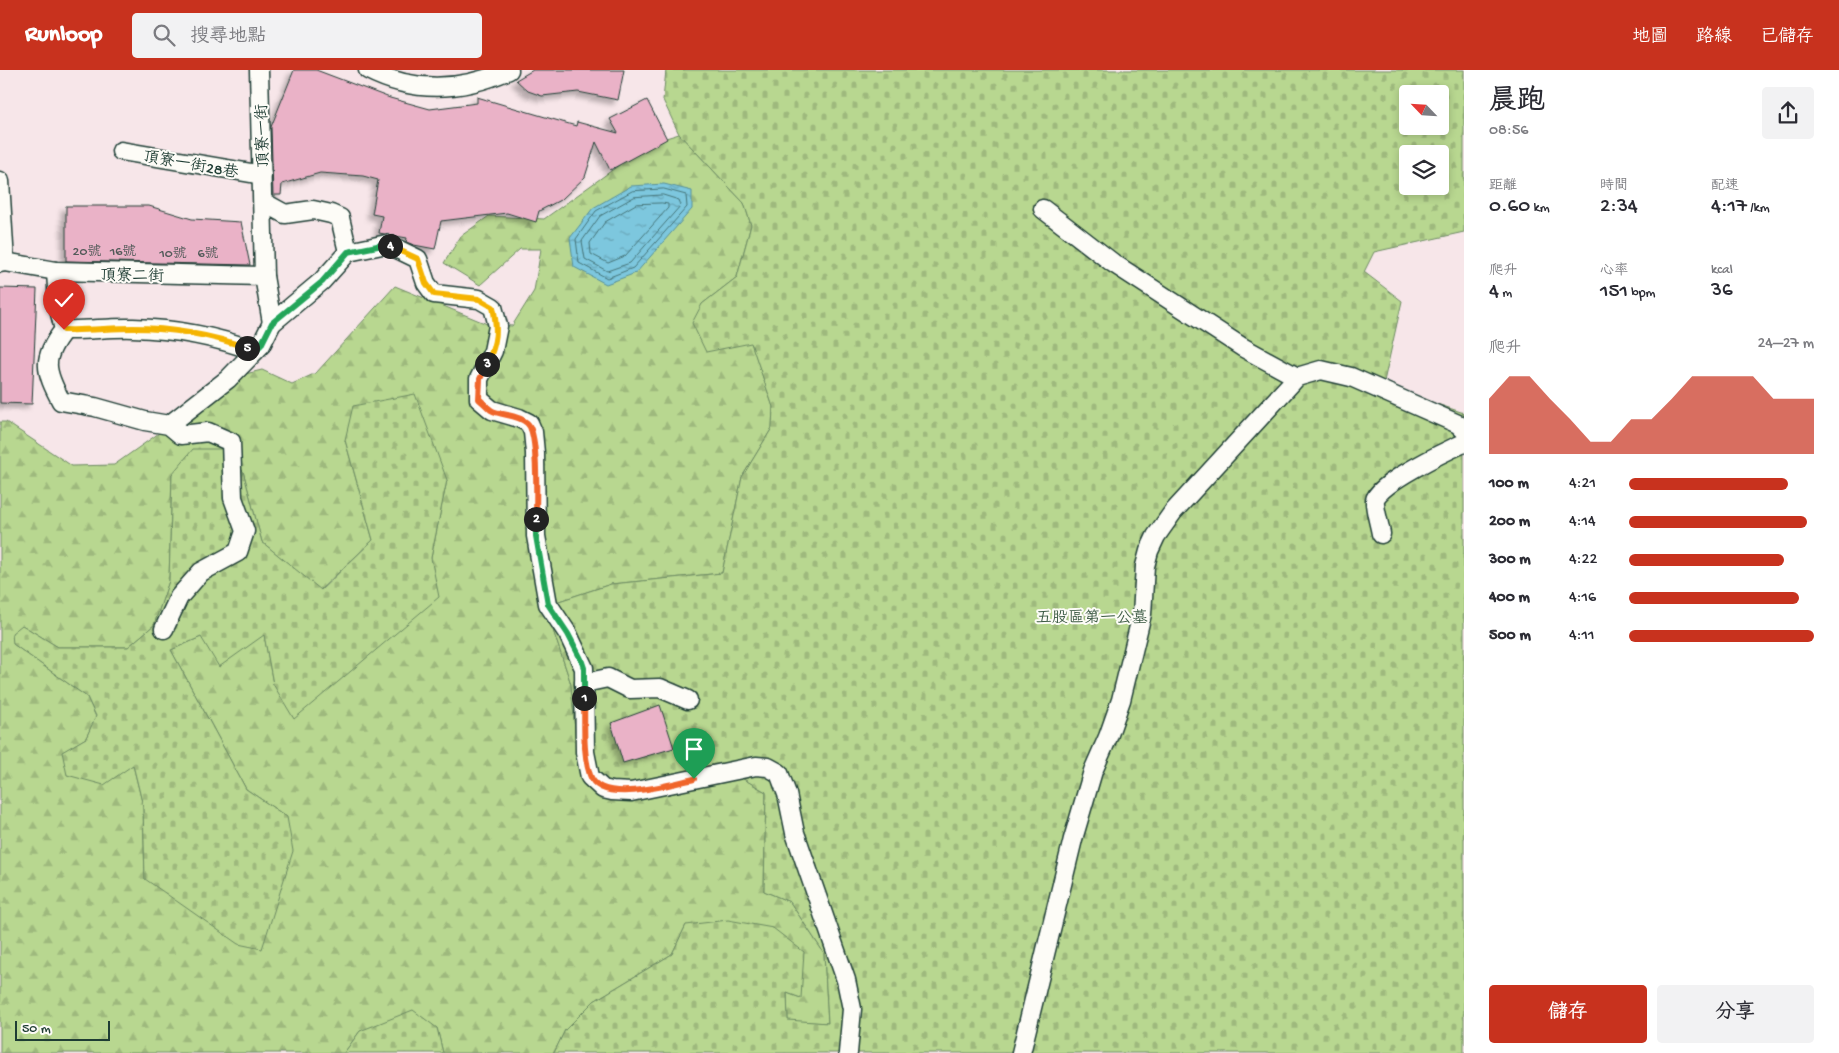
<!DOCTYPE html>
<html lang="zh-TW">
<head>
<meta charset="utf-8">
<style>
  body { margin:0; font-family:"Gochi Hand","LXGW WenKai TC",sans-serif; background:#f2f2f3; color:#2b2b33; height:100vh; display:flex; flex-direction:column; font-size:19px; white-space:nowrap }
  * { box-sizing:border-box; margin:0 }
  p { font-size:16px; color:#7c7c81 }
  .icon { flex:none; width:28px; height:28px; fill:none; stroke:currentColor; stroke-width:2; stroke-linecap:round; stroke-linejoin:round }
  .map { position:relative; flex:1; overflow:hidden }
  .details { display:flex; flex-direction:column; background:#fff; width:375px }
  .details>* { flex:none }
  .needle { width:32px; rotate:295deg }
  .fabs { position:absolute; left:1399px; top:15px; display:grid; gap:10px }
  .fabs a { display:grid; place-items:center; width:50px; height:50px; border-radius:5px; background:#fff; box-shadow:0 2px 8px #0003; font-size:25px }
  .scale { position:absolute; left:15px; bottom:12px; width:95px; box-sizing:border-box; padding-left:5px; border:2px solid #1f3d34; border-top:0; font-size:14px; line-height:18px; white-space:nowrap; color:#1f3d34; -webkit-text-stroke:4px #fdfcf7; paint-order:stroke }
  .pin { position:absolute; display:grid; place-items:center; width:42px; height:42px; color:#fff; margin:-51px -21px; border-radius:50% 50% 50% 0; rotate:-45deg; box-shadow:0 0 5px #0007 }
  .pin .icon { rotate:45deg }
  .km { position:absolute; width:25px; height:25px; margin:-12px; border-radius:50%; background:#222; color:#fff; font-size:14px; line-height:25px; text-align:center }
  .round { display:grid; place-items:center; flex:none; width:52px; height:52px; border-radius:5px; background:#f2f2f3 }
  .summary { display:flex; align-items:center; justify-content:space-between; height:85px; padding:0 25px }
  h1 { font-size:28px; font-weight:600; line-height:38px }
  .metrics { display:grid; grid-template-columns:repeat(3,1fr); gap:8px; height:85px; padding:5px 25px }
  .metrics div { display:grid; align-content:center }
  .metrics b { font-size:21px; font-weight:600 }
  .metrics small { font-size:14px; font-weight:400 }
  .metrics p { font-size:14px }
  .chart { height:140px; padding:10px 25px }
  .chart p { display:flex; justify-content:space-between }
  .chart svg { width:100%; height:90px; margin-top:5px; fill:#c8321e; opacity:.7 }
  .action { display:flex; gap:10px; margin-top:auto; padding:10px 25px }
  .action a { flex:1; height:58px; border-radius:5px; background:#c8321e; color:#fff; font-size:20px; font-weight:600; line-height:58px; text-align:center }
  .action a+a { background:#f2f2f3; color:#2b2b33 }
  ul { padding:0 25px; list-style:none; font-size:16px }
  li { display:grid; grid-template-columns:80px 60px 1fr; align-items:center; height:38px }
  li i { height:12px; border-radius:6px; background:#c8321e }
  header { display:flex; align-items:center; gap:30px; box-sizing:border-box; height:70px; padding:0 25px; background:#c8321e; color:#fff }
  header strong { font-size:24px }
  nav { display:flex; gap:28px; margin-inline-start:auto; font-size:18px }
  .search { width:350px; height:45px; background:#f2f2f3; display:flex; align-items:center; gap:12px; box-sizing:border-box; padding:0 18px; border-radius:5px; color:#7c7c81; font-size:19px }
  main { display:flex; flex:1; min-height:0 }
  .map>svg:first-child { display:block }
</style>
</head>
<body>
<header>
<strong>Runloop</strong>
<div class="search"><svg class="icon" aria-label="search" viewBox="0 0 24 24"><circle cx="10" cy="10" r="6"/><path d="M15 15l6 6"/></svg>搜尋地點</div>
<nav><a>地圖</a><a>路線</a><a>已儲存</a></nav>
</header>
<main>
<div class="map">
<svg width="1464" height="983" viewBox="0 0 1464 983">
  <defs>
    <pattern id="forest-firs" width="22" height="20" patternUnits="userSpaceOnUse" patternTransform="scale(1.25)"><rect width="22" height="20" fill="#b8d790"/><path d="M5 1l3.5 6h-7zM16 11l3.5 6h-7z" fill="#9eb97d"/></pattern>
    <pattern id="cemetery-stones" width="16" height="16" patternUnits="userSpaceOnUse" patternTransform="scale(1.25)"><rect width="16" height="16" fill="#b8d790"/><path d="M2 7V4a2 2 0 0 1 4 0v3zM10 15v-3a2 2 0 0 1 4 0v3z" fill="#9eb97d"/></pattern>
    <pattern id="water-ripples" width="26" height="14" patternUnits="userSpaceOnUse" patternTransform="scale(1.25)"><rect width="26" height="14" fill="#7dc7de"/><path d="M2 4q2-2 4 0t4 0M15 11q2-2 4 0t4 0" fill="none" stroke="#66a3b5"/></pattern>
    <filter id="shadow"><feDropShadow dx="-4.5" dy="4.5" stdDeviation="2.5" flood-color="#0004"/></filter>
  </defs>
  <rect width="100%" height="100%" fill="#f7e6e9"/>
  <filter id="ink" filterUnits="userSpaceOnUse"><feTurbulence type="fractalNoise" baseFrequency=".02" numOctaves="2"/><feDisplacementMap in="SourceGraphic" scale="10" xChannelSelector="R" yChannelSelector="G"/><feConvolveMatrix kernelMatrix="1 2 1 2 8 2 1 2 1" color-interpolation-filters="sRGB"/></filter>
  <g filter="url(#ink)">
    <!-- forest -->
    <path fill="url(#forest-firs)" stroke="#6c8a62" fill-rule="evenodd" d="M 679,64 L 744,133 L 751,155 L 737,207 L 702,234 L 706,281 L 751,272 L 773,337 L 772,358 L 742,407 L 722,503 L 611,514 L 559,531 L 550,551 L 571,614 L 578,695 L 740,707 L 766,722 L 764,821 L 790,832 L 824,883 L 828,953 L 788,951 L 787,923 L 801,928 L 686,855 L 672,884 L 594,931 L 565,960 L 554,983 L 443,983 L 437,958 L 360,961 L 344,983 L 0,983 L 0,352 L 6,352 L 72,396 L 114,395 L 241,305 L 262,300 L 292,314 L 316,303 L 395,216 L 487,254 L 512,256 L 534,221 L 541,179 L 520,179 L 480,215 L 444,193 L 461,166 L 489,146 L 544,149 L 650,73 ZM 345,370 L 447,410 L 431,488 L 438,527 L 273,614 L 264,564 L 201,567 L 171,580 L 246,719 L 287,747 L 145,809 L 143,736 L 133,695 L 63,682 L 86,668 L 96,647 L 87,627 L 13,574 L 22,555 L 58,577 L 128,577 L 154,555 L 169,511 L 172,404 L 243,401 L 262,472 L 320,520 L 373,470 Z"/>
    <!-- cemetery -->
    <g fill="url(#cemetery-stones)" stroke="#6c8a62" fill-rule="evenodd">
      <path d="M 666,0 L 1464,0 L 1464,162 L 1374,182 L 1364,202 L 1402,231 L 1383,316 L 1464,343 L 1464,983 L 554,983 L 565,960 L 594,931 L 672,884 L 686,855 L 728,850 L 773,858 L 804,882 L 801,928 L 787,923 L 788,950 L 828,953 L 824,883 L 790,832 L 764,821 L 766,722 L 740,707 L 637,722 L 593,711 L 578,695 L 571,614 L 550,551 L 559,531 L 611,514 L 722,503 L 742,407 L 772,358 L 773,337 L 751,273 L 706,282 L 692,253 L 702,234 L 737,207 L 751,155 L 744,133 L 679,64 L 663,30 ZM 1408,24 L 1440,24 L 1440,56 L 1408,56 ZM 1408,84 L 1440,84 L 1440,116 L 1408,116 Z"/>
      <polygon points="415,324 447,410 431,488 439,527 294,649 273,614 264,565 219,597 201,567 171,580 246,719 287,747 293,781 262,879 238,874 145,809 143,736 133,695 104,715 67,705 62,682 86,668 96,646 87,627 13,574 12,563 22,555 58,577 128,577 154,555 169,511 172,404 193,379 222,379 243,401 262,472 321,520 373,470 345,370 353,336"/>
      <polygon points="413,940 437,958 443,983 344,983 360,961"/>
    </g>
    <!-- water -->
    <polygon fill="url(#water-ripples)" stroke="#57909a" points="664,114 692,121 692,139 636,203 606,214 574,197 570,168 593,138 631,116"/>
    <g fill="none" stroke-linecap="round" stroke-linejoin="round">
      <!-- shore -->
      <g stroke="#457478" stroke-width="1">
        <polygon points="664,119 686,125 687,137 633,198 607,208 579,193 576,169 596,141 632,121"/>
        <polygon points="663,125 679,130 681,135 630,193 607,201 585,189 582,171 600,146 634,127"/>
        <polygon points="662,133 668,134 668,138 625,186 608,193 591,184 590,173 605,152 636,134"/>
      </g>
    </g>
    <!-- building -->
    <g fill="#eab2c7" stroke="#1f3d34" filter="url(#shadow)">
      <polygon points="294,0 316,0 390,28 430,39 477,33 477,27 576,56 577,52 618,63 610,49 647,30 667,69 610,100 596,72 585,107 562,129 539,141 536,152 507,143 441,151 435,179 414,175 406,172 407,168 379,163 382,146 372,144 378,110 363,106 320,103 282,114 281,125 273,125 271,57"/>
      <polygon points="533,0 624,0 618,30 578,22 542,26 528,21 516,10"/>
      <polygon points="66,136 149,136 192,149 241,152 250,195 66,191"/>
      <polygon points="0,218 37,219 32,334 0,333"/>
      <polygon points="660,635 674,678 623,693 611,653"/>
    </g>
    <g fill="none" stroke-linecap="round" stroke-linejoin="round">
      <defs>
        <g id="minor">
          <polyline points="259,0 264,206 272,253"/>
          <path d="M 368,0 C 415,24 462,21 509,0"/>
          <polyline points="121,81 262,105"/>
          <polyline points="0,111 5,192"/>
          <polyline points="1043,139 1113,193 1242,277 1297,307"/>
          <polyline points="348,182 387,174 418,189 426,213 434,224 479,229 493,237 498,256 493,281 479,309 479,329 492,340 519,348 529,353 533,362 535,383 536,466 548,534 568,564 584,598 585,682 590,707 603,719 612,721 631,722 756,696 768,697 779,703 787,724 795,763 846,910 852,939 848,983"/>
          <polyline points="0,193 5,192 56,201 264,206"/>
          <path d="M 56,201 L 58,235 L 64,260 C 87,261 110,257 133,258 C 174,259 217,267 255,281"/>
          <path d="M 64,260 C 41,288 45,301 61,331 L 95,337 L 145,351 L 169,355 L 181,365 L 208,362 L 231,372 L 233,428 L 245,461 L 238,482 L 201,502 L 179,527 L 164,559"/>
          <polyline points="169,355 228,309 261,275 272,253 322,211 348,182 340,148 331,144 313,140 285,144 263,132"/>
          <path d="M 1381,464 C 1380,456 1374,438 1375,430 C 1377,414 1448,380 1464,373"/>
          <polyline points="584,613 608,608 630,619 660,618 688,630"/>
          <polyline points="1021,983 1073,769 1093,701 1108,667 1121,630 1142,544 1145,496 1149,481 1156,466 1173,442 1297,307 1321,300 1351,307 1458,354 1464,360"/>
        </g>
      </defs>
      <!-- minor casing -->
      <use href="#minor" stroke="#1f3d34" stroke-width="21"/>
      <!-- minor -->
      <use href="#minor" stroke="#fdfcf7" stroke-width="18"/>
    </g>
  </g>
  <g fill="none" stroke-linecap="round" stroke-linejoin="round" filter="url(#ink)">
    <defs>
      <path id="split-1" d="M 584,628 C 585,652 582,681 590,705 C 600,736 671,714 694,709"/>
      <polyline id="split-2" points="536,449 536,466 548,534 568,564 581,589 584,598 584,628"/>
      <path id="split-3" d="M 487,294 L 480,309 L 479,329 C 483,332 487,337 491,340 C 501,346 517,344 527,353 C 539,362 536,432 536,449"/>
      <path id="split-4" d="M 390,176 L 418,189 L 426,213 L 434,224 L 479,229 L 493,237 C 498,260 497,272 487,294"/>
      <polyline id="split-5" points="247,278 255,281 261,275 272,253 322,212 348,182 387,174 390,176"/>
      <path id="split-6" d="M 64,260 C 87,261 110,258 133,258 C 169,258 213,265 247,278"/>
    </defs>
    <!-- split-1 casing -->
    <use href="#split-1" stroke="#fff" stroke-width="10"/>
    <!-- split-2 casing -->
    <use href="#split-2" stroke="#fff" stroke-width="10"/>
    <!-- split-3 casing -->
    <use href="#split-3" stroke="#fff" stroke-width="10"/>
    <!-- split-4 casing -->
    <use href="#split-4" stroke="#fff" stroke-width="10"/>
    <!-- split-5 casing -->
    <use href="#split-5" stroke="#fff" stroke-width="10"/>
    <!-- split-6 casing -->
    <use href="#split-6" stroke="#fff" stroke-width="10"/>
    <!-- split-1 -->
    <use href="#split-1" stroke="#f0652b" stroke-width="6"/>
    <!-- split-2 -->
    <use href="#split-2" stroke="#22a559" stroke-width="6"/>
    <!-- split-3 -->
    <use href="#split-3" stroke="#f0652b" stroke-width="6"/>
    <!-- split-4 -->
    <use href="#split-4" stroke="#f5b400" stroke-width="6"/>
    <!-- split-5 -->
    <use href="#split-5" stroke="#22a559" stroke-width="6"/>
    <!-- split-6 -->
    <use href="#split-6" stroke="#f5b400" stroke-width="6"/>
  </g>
  <g text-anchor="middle" stroke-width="4" stroke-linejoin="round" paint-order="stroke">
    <!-- number labels -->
    <g font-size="14" fill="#525a59">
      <text x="87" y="185">20號</text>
      <text x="123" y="185">16號</text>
      <text x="173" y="187">10號</text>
      <text x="208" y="187">6號</text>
    </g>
    <!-- street labels -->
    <g font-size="16" fill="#1f3d34" stroke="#fdfcf7">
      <text transform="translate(261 66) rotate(-92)" y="6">頂寮一街</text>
      <text transform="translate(191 93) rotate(10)" y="6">頂寮一街28巷</text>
      <text transform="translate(132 204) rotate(1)" y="6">頂寮二街</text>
    </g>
    <!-- park labels -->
    <g font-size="16" fill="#3e5c46" stroke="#fdfcf7">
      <text x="1092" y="552">五股區第一公墓</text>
    </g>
  </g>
</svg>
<div class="fabs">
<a><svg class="needle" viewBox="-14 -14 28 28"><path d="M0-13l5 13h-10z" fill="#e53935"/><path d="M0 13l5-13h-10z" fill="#7c7c81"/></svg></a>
<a><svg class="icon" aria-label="layers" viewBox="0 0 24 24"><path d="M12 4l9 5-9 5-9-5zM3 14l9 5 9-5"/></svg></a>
</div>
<div class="scale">50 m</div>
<div class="pin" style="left:694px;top:709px;background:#1e9e55"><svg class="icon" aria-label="arrive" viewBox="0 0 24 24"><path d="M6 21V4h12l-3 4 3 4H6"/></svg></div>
<div class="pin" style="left:64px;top:260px;background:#d93025"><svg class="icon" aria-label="check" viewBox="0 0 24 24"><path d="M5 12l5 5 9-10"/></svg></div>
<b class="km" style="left:584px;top:628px">1</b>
<b class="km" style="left:536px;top:449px">2</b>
<b class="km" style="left:487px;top:294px">3</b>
<b class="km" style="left:390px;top:176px">4</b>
<b class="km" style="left:247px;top:278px">5</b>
</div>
<section class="details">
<div class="summary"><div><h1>晨跑</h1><p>08:56</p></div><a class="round"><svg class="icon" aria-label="share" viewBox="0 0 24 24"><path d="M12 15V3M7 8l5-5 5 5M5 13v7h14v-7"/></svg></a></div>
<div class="metrics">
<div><p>距離</p><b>0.60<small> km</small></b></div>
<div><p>時間</p><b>2:34</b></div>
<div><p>配速</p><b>4:17<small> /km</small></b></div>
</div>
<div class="metrics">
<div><p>爬升</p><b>4<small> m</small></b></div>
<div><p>心率</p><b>151<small> bpm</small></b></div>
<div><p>kcal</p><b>36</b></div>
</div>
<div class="chart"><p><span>爬升</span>24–27 m</p>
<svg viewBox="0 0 160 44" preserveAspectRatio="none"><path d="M0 44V17L10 6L20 6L30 17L40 27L50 38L60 38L70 27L80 27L90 17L100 6L110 6L120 6L130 6L140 17L150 17L160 17V44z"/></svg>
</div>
<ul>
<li><b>100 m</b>4:21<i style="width:86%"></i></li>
<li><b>200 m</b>4:14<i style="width:96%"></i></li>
<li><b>300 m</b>4:22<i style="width:84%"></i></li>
<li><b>400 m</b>4:16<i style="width:92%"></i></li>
<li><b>500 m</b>4:11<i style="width:100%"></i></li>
</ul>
<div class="action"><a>儲存</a><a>分享</a></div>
</section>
</main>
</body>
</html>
